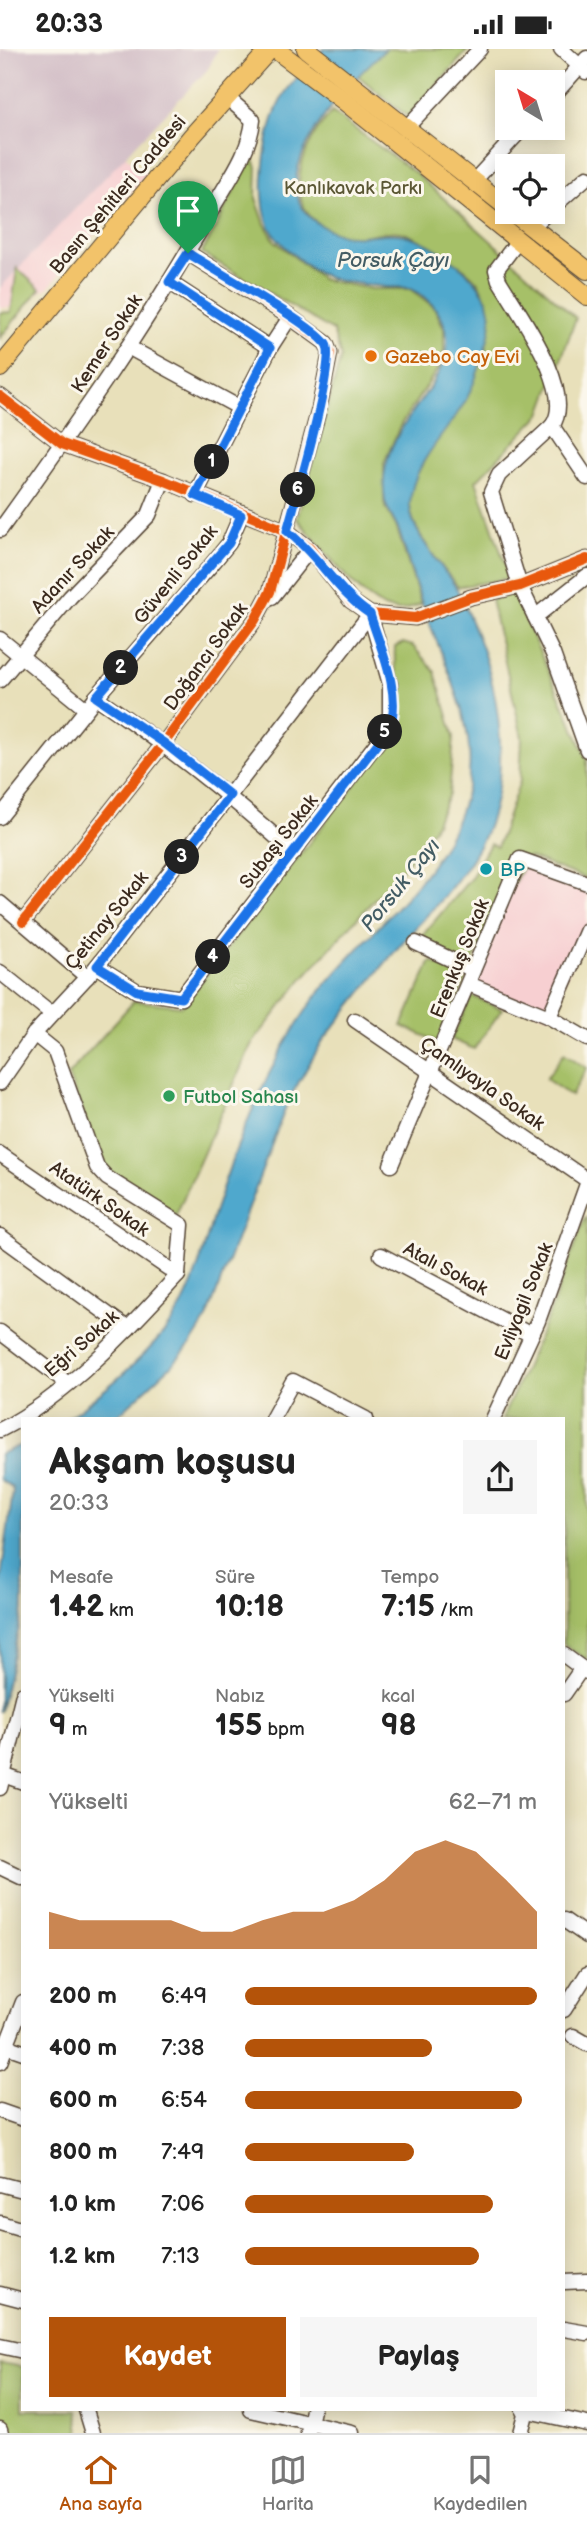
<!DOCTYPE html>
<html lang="tr">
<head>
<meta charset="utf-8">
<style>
  body { margin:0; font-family:"Balsamiq Sans",sans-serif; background:#f6f6f6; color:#222; height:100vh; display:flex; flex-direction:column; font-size:26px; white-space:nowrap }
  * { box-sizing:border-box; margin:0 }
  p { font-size:23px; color:#767676 }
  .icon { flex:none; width:38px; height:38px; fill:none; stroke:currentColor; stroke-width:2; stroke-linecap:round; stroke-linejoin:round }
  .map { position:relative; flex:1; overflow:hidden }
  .sheet { position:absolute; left:21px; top:1368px; width:544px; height:994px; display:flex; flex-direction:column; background:#fff; border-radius:0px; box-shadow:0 4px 18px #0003 }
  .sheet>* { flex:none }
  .needle { width:46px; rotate:322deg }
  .controls { position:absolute; left:495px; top:21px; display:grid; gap:14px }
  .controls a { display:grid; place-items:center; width:70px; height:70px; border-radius:0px; background:#fff; box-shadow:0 4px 18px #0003; font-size:35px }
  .pin { position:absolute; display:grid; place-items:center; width:60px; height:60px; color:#fff; margin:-72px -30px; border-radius:50% 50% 50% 0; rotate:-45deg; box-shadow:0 0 7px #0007 }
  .pin .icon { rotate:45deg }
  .km { position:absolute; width:35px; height:35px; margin:-18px; border-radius:50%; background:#222; color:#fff; font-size:19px; line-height:35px; text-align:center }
  .round { display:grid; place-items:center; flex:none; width:74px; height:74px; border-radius:0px; background:#f6f6f6 }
  .summary { display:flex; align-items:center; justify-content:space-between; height:119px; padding:0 28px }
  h1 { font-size:38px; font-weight:800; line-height:52px }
  .metrics { display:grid; grid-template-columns:repeat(3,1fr); gap:10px; height:119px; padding:7px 28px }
  .metrics div { display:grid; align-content:center }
  .metrics b { font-size:30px; font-weight:800 }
  .metrics small { font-size:19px; font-weight:400 }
  .metrics p { font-size:19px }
  .chart { height:196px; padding:14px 28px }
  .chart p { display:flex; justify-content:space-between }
  .chart svg { width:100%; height:126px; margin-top:7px; fill:#b45309; opacity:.7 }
  .button { display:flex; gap:14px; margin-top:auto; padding:14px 28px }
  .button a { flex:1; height:80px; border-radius:0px; background:#b45309; color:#fff; font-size:28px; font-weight:800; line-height:80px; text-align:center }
  .button a+a { background:#f6f6f6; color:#222 }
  ul { padding:0 28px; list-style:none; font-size:23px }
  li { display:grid; grid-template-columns:112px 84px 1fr; align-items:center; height:52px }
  li i { height:18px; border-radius:9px; background:#b45309 }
  .status { display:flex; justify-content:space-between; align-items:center; height:49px; padding:0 35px; background:#fff; direction:ltr }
  .status svg { height:19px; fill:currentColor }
  .tabs { display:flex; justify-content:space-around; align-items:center; height:98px; border-top:2px solid #e0e0e0; background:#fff; font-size:19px; color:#767676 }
  .tabs a { display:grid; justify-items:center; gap:4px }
  .tabs .current { color:#b45309 }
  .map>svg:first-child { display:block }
</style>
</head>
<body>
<div class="status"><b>20:33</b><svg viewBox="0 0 49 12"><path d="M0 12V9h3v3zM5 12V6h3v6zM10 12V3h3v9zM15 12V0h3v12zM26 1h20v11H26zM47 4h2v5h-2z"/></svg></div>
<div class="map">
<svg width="587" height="2384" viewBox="0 0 587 2384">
  <rect width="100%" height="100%" fill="#fbf7ec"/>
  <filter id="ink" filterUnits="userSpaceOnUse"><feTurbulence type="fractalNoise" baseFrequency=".0143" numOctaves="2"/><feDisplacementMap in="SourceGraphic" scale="14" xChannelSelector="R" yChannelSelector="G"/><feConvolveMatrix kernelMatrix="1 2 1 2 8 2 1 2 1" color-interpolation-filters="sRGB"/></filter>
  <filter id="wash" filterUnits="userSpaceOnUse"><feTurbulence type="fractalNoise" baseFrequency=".00686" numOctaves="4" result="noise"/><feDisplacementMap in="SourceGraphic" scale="28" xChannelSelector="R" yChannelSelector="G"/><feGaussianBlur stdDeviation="1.57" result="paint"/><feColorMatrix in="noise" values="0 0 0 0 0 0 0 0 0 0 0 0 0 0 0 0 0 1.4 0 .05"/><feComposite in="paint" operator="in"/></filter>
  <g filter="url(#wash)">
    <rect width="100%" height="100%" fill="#e8e0ba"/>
    <!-- built -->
    <g fill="#f7cfd1">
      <polygon points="83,71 147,125 49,238 16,258 0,259 0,75"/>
      <polygon points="520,810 587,834 587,881 549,968 469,935"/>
    </g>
    <!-- industrial -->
    <polygon fill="#d2bdc6" points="0,0 218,0 208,20 0,239"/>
    <!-- green -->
    <g fill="#a6c067" stroke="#707542" stroke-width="2">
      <polygon points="386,0 469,0 408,68 357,26"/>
      <path d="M 332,63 L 418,126 L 576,269 L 541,365 L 476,432 L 510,529 L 458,538 C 443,520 411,480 410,457 C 409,437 420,419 429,403 C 458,355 512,292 479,235 C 470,220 418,187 400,183 C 381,180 361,192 342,186 C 276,167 297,100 332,63 Z"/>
      <path d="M 252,107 L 257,118 L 256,149 L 265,175 L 275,192 L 323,231 L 372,240 L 410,240 L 434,258 L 444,279 L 444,301 L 439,318 L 401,375 L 384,414 L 384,455 L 396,477 L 421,555 C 409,560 397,564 384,558 C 353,543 321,496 297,470 L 341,308 L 333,282 L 202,204 Z"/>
      <polygon points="17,219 40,240 0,289 0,264 11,263"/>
      <polygon points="513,543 587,709 587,830 528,808 469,919 416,894 471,829 490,795 497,798 520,732 522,688 491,551"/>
      <path d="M 403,594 L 413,597 L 435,623 L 454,688 L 449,745 L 434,778 L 409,812 L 303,929 L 251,996 L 176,1166 L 103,1117 L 68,1026 L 134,952 L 182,957 L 388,693 C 411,661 392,635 395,598 Z"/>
      <polygon points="431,912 467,928 438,993 402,977"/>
      <polygon points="472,947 502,960 474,1000 451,990"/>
      <polygon points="564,1004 587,1019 571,1047 546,1030"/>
      <polygon points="585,1169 587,1169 587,1611 564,1595 564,1370 502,1370 548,1268"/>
      <polygon points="0,2314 23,2318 23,2361 77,2361 80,2384 6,2384 0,2369"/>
    </g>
    <!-- water -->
    <g fill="#50a8cd" stroke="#466976" stroke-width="2">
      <path d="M 324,0 L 386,0 C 341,40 237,150 340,185 C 359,191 378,183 397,185 C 428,187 485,229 490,261 C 493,276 488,290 484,304 C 479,320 474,337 466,351 C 447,385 412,413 410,455 C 409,481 441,515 455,537 C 463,549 467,564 473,577 C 500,638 512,723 485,785 C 466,828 431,861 401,895 C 374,927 348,960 322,993 L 288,1052 L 207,1269 L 190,1296 L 171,1317 L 114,1370 L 66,1370 C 98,1348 141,1312 166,1281 C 194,1246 203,1200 216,1158 C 238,1090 266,1019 307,960 C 358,886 447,832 467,739 C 480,676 442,612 422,554 C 413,530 407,506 399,482 C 395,472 387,462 385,452 C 373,379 447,345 447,292 C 447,270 432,249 411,240 C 404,237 394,239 386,238 C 368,236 346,234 329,229 C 310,222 274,192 268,174 C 256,141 266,73 285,44 C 296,28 311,14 324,0 Z"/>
      <polygon points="23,1395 23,1561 0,1663 0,1535 13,1443 12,1438 0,1431 0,1405"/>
    </g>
  </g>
  <g filter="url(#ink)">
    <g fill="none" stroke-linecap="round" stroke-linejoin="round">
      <defs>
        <g id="minor">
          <polyline points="561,0 586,23"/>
          <polyline points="553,47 587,9"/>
          <polyline points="407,78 480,0"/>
          <polyline points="473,133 523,79"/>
          <polyline points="553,158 587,128"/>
          <polyline points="532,178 548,163"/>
          <path d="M 518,192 L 496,221 L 499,231 C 518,263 577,343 552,377 L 587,429"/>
          <polyline points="169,233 270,299"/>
          <polyline points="128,298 240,359"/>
          <polyline points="0,347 62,395 163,431 287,482 310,500 351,552 370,565 415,569 471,548 520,537 587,510"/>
          <polyline points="552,377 499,426 491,443 520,537 553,605 587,701"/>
          <polyline points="195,446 270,299 290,268"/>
          <path d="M 0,481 C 74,378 149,273 211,162 C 227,133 250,104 253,71 L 230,51"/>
          <polyline points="272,548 310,500"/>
          <polyline points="535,568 587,527"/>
          <polyline points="0,590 86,660"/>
          <polyline points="0,631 70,548 149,466 163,431"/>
          <path d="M 96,648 C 166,696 231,747 294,804"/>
          <polyline points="0,768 96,648 212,515 229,494 241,466"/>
          <polyline points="0,854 87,928"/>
          <polyline points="23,873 164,694 255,571 270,543 319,360 330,304 326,294 290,268 188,204"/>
          <polyline points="416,894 473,921"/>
          <polyline points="97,917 137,942 181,949 390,677 390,635 370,565"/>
          <polyline points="0,923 51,964"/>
          <polyline points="469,935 549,968 587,990"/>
          <polyline points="549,968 587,881"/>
          <polyline points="355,971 587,1131"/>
          <polyline points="34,985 55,1002 97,1118 107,1129 182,1176 178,1226"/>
          <polyline points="0,1034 34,985 97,917 370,565"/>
          <polyline points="0,1105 178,1226"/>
          <polyline points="391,1116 520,810 587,834"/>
          <polyline points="0,1187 128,1280"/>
          <polyline points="381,1206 531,1286"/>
          <polyline points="0,1283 67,1334"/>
          <polyline points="272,1370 293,1332 366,1370"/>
          <polyline points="493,1370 538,1272 587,1135"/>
          <path d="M 0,1381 C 66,1348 129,1280 178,1226"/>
          <polyline points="564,1606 587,1623"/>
          <polyline points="564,1645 582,1619"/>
          <polyline points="3,1726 23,1733"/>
          <polyline points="0,1739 23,1645"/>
          <polyline points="0,1818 23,1829"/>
          <polyline points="564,1871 587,1887"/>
          <polyline points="564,1961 587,1925"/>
          <polyline points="573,1987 587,1995"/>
          <polyline points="6,1997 23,2003"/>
          <polyline points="0,2013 23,1953"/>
          <polyline points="0,2062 23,2070"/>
          <polyline points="0,2135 23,2141"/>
          <polyline points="0,2174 23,2181"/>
          <polyline points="564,2233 587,2232"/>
          <polyline points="0,2245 23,2251"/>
          <polyline points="564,2280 587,2284"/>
          <polyline points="0,2297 23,2302"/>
          <polyline points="86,2361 93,2384"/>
          <polyline points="251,2361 352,2384"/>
          <polyline points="523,2361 587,2375"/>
          <polyline points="0,2380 1,2384"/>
          <polyline points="308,2384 313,2361"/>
          <polyline points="520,2384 526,2361"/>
        </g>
        <g id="major">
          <polyline points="275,0 343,51 587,247"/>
          <polyline points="306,0 508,159"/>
          <polyline points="512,163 587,221"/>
          <polyline points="0,319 192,87 270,0"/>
        </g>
      </defs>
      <!-- minor casing -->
      <use href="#minor" stroke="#554535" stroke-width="17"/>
      <!-- major casing -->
      <use href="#major" stroke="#554535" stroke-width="20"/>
      <!-- minor -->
      <use href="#minor" stroke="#fff" stroke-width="14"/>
      <!-- major -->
      <use href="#major" stroke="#f2c36a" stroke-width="18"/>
      <defs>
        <g id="cycleway">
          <polyline points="0,347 62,395 163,431 287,482 310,500 351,552 370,565 415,569 471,548 520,537 587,510"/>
          <polyline points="23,873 164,694 255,571 270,543 319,360 330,304 326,294 290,268 188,204"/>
        </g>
      </defs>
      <!-- cycleway casing -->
      <use href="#cycleway" stroke="#fbf7ec" stroke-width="15"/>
      <!-- cycleway -->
      <use href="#cycleway" stroke="#e8590c" stroke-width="10"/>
    </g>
  </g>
  <g fill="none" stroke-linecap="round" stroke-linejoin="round" filter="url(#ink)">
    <defs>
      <path id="route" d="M 188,204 C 215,222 311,274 326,295 C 337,311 294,456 287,482 C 319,507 337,543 370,565 C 379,596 402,643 390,677 C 387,683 381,689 377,695 L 181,949 L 137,942 L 97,917 L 230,746 L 164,694 L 96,648 L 229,494 L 241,466 L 195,446 L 270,299 L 169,233 Z"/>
    </defs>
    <!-- route casing -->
    <use href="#route" stroke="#fff" stroke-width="14"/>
    <!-- route -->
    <use href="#route" stroke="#1a73e8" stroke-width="9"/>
  </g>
  <!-- markers -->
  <circle fill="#e8710a" stroke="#fbf7ec" stroke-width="2.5" cx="371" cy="307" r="7"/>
  <circle fill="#0f9aa8" stroke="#fbf7ec" stroke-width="2.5" cx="486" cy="820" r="7"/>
  <circle fill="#2e9e5b" stroke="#fbf7ec" stroke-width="2.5" cx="169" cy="1047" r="7"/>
  <g text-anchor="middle" stroke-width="6" stroke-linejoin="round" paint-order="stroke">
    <!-- park labels -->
    <g font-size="19" fill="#5b5734" stroke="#fbf7ec">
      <text x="353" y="145">Kanlıkavak Parkı</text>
    </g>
    <!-- street labels -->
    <g font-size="19" fill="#3b2a1e" stroke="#fbf7ec">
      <text transform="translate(117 145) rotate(-50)" y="7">Basın Şehitleri Caddesi</text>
      <text transform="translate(106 294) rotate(-57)" y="7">Kemer Sokak</text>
      <text transform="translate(72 520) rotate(-47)" y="7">Adanır Sokak</text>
      <text transform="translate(175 525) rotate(-51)" y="7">Güvenli Sokak</text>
      <text transform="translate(205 607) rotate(-54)" y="7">Doğancı Sokak</text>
      <text transform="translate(278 792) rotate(-52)" y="7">Subaşı Sokak</text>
      <text transform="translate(106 871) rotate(-51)" y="7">Çetinay Sokak</text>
      <text transform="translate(459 909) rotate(-68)" y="7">Erenkuş Sokak</text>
      <text transform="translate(483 1034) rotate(35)" y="7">Çamlıyayla Sokak</text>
      <text transform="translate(100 1149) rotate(35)" y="7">Atatürk Sokak</text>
      <text transform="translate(446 1219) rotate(28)" y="7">Atalı Sokak</text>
      <text transform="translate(523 1252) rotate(-68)" y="7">Evliyagil Sokak</text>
      <text transform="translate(81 1294) rotate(-41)" y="7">Eğri Sokak</text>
    </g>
    <!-- food labels -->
    <g font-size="19" fill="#c56008" stroke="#fbf7ec" text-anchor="start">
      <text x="385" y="314">Gazebo Cay Evi</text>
    </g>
    <!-- culture labels -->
    <g font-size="19" fill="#0d838f" stroke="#fbf7ec" text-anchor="start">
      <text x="500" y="827">BP</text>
    </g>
    <!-- leisure labels -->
    <g font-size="19" fill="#27864d" stroke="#fbf7ec" text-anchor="start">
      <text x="183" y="1054">Futbol Sahası</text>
    </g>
    <!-- water labels -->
    <g font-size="21" font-style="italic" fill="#435c64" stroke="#fbf7ec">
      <text x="393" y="218">Porsuk Çayı</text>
      <text transform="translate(400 836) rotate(-51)" y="7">Porsuk Çayı</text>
    </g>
  </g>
</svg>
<div class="controls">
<a><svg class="needle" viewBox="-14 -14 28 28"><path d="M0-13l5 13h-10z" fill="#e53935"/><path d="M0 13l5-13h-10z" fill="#767676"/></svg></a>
<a><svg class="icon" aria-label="locate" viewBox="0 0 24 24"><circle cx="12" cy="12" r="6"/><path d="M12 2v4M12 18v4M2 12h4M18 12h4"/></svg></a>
</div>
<div class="pin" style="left:188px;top:204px;background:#1e9e55"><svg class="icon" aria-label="arrive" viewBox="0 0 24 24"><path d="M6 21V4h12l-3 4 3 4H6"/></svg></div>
<b class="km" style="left:212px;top:413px">1</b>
<b class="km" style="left:121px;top:619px">2</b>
<b class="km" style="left:182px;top:808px">3</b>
<b class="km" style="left:213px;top:908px">4</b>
<b class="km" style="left:385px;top:683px">5</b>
<b class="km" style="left:298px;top:441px">6</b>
<section class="sheet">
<div class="summary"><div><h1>Akşam koşusu</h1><p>20:33</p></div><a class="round"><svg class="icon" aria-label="share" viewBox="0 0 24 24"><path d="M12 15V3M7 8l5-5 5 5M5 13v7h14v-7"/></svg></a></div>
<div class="metrics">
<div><p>Mesafe</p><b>1.42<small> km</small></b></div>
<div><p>Süre</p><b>10:18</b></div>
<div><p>Tempo</p><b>7:15<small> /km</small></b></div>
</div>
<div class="metrics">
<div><p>Yükselti</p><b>9<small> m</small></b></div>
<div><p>Nabız</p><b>155<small> bpm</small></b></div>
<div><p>kcal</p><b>98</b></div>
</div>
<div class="chart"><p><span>Yükselti</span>62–71 m</p>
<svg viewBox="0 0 160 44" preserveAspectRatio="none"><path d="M0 44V31L10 34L20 34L30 34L40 34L50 38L60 38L70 34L80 31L90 31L100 27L110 20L120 10L130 6L140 10L150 20L160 31V44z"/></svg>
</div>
<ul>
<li><b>200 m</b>6:49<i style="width:100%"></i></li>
<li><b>400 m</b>7:38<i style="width:64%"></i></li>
<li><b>600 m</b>6:54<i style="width:95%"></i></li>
<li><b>800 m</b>7:49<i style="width:58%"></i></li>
<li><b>1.0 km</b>7:06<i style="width:85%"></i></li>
<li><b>1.2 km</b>7:13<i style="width:80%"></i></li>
</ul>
<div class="button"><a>Kaydet</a><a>Paylaş</a></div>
</section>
</div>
<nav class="tabs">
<a class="current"><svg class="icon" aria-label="home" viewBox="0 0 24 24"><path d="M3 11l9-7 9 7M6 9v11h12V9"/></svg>Ana sayfa</a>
<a><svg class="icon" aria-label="map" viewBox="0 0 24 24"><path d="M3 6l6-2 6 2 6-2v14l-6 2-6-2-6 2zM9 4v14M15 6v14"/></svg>Harita</a>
<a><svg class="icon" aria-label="saved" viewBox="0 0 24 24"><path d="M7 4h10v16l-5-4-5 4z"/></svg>Kaydedilen</a>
</nav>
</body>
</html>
